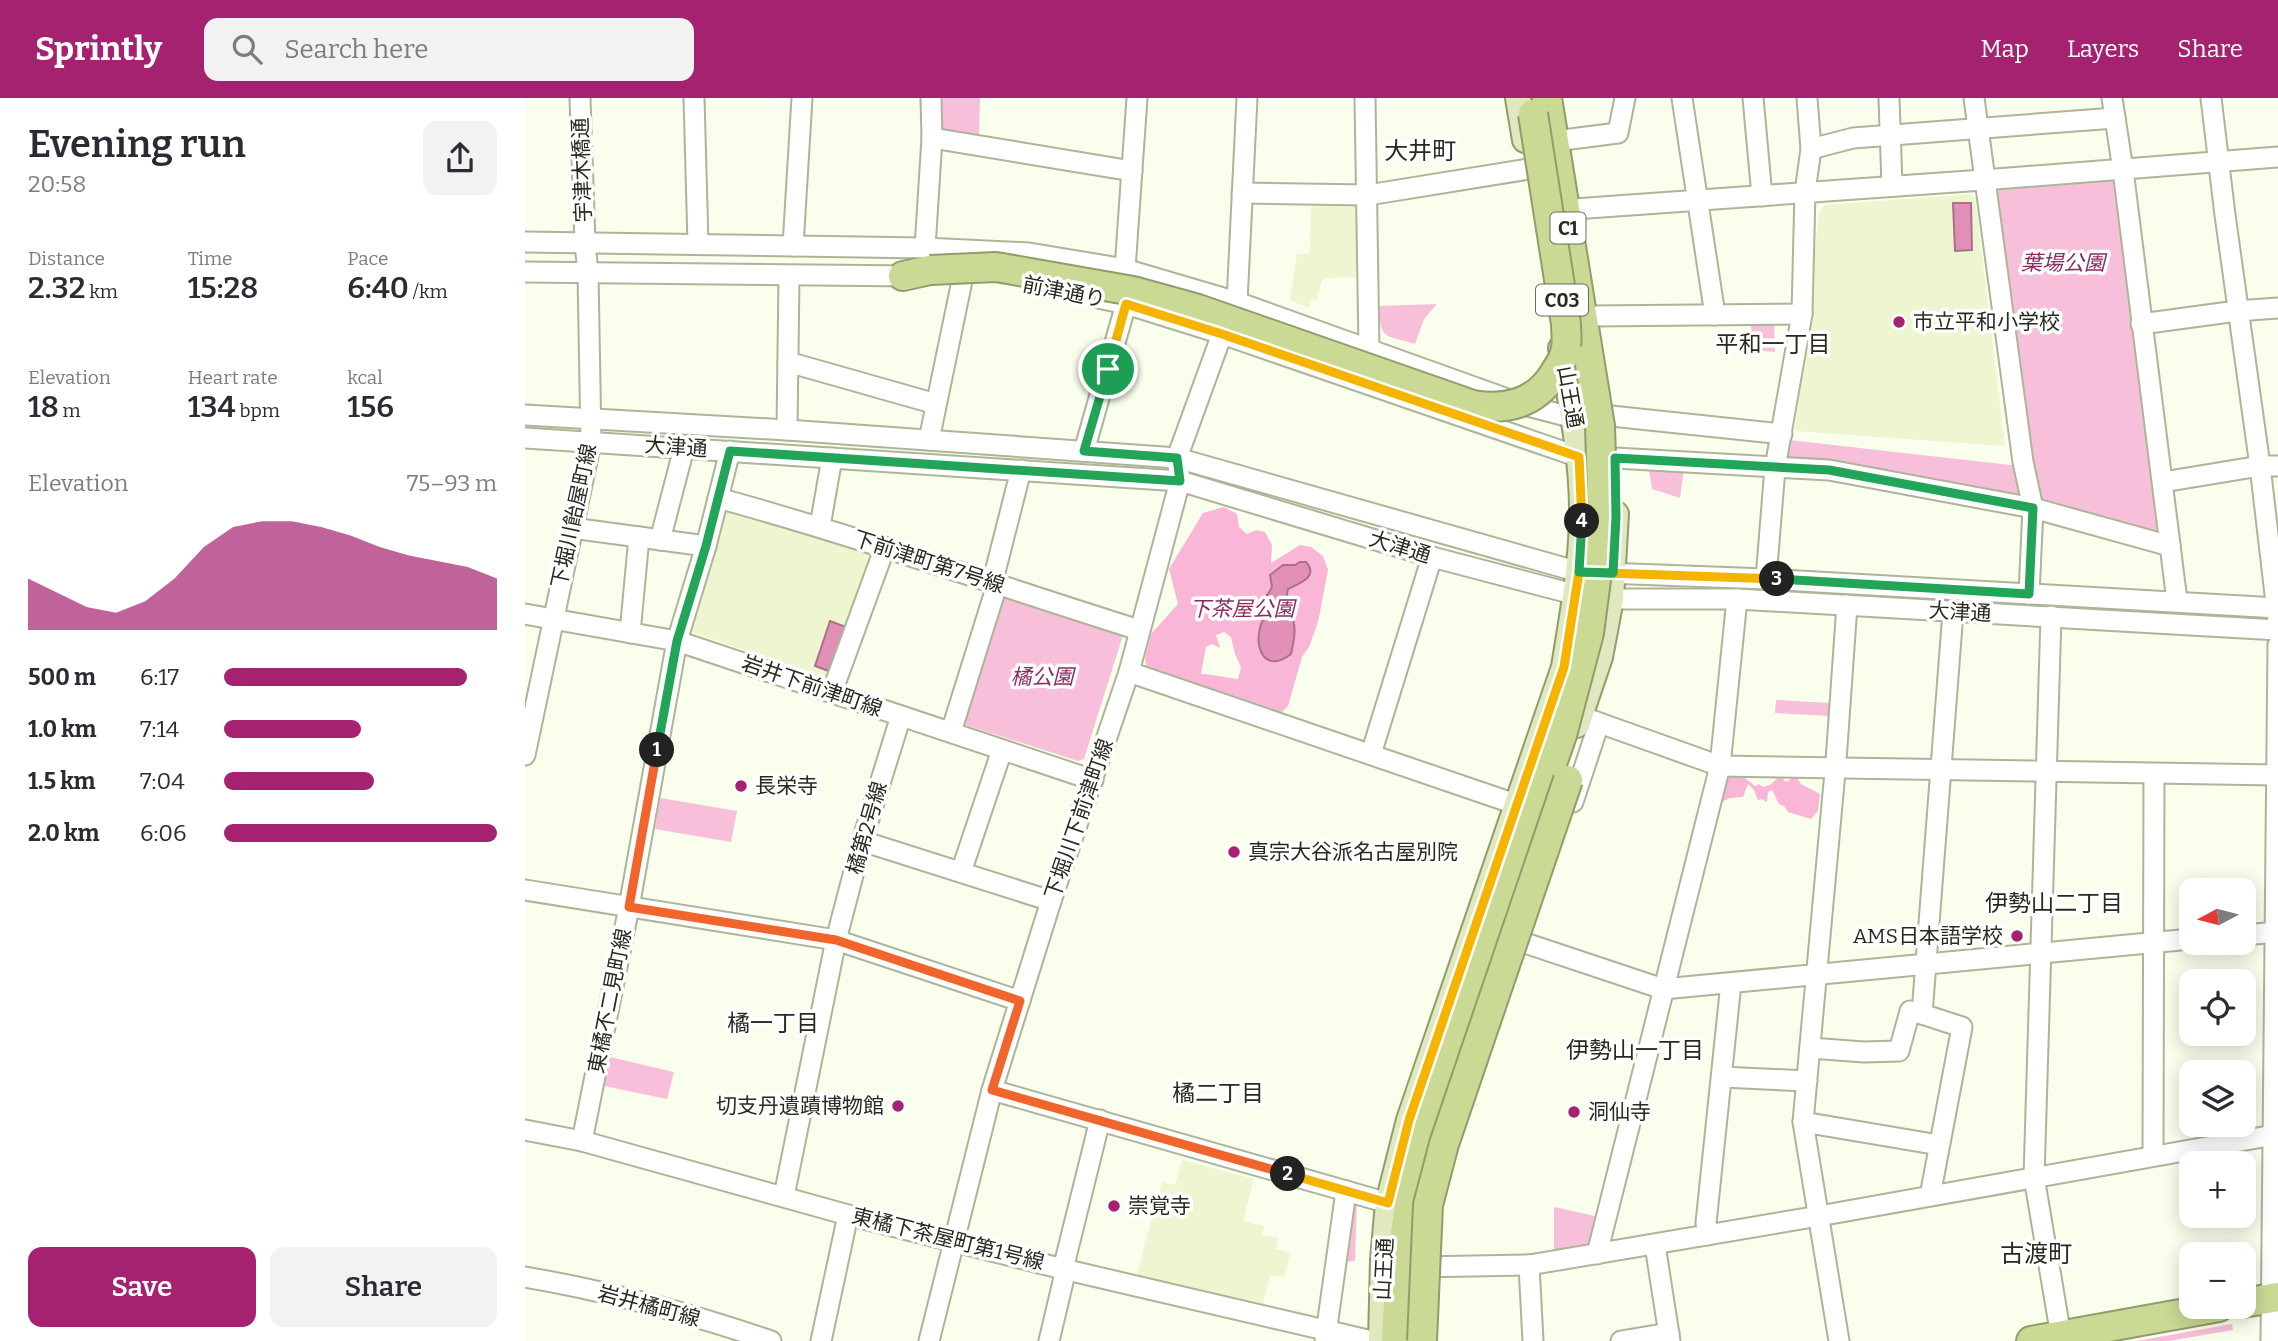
<!DOCTYPE html>
<html lang="en">
<head>
<meta charset="utf-8">
<style>
  body { margin:0; font-family:Bitter,"Noto Sans JP",serif; background:#f2f2f3; color:#2b2b33; height:100vh; display:flex; flex-direction:column; font-size:26px; white-space:nowrap }
  * { box-sizing:border-box; margin:0 }
  p { font-size:23px; color:#7c7c81 }
  .icon { flex:none; width:38px; height:38px; fill:none; stroke:currentColor; stroke-width:2; stroke-linecap:round; stroke-linejoin:round }
  .map { position:relative; flex:1; overflow:hidden }
  .drawer { display:flex; flex-direction:column; background:#fff; width:525px }
  .drawer>* { flex:none }
  .needle { width:46px; rotate:263deg }
  .tools { position:absolute; left:1654px; top:780px; display:grid; gap:14px }
  .tools a { display:grid; place-items:center; width:77px; height:77px; border-radius:14px; background:#fff; box-shadow:0 4px 18px #0003; font-size:35px }
  .pin { position:absolute; display:grid; place-items:center; width:60px; height:60px; color:#fff; margin:-30px; border:4px solid #fff; border-radius:50%; box-shadow:0 2px 7px #0007 }
  .km { position:absolute; width:35px; height:35px; margin:-18px; border-radius:50%; background:#222; color:#fff; font-size:19px; line-height:35px; text-align:center }
  .round { display:grid; place-items:center; flex:none; width:74px; height:74px; border-radius:14px; background:#f2f2f3 }
  .summary { display:flex; align-items:center; justify-content:space-between; height:119px; padding:0 28px }
  h1 { font-size:38px; font-weight:600; line-height:52px }
  .metrics { display:grid; grid-template-columns:repeat(3,1fr); gap:10px; height:119px; padding:7px 28px }
  .metrics div { display:grid; align-content:center }
  .metrics b { font-size:30px; font-weight:600 }
  .metrics small { font-size:19px; font-weight:400 }
  .metrics p { font-size:19px }
  .chart { height:196px; padding:14px 28px }
  .chart p { display:flex; justify-content:space-between }
  .chart svg { width:100%; height:126px; margin-top:7px; fill:#a42270; opacity:.7 }
  .action { display:flex; gap:14px; margin-top:auto; padding:14px 28px }
  .action a { flex:1; height:80px; border-radius:14px; background:#a42270; color:#fff; font-size:28px; font-weight:600; line-height:80px; text-align:center }
  .action a+a { background:#f2f2f3; color:#2b2b33 }
  ul { padding:0 28px; list-style:none; font-size:23px }
  li { display:grid; grid-template-columns:112px 84px 1fr; align-items:center; height:52px }
  li i { height:18px; border-radius:9px; background:#a42270 }
  header { display:flex; align-items:center; gap:42px; box-sizing:border-box; height:98px; padding:0 35px; background:#a42270; color:#fff }
  header strong { font-size:33px }
  nav { display:flex; gap:38px; margin-inline-start:auto; font-size:24px }
  .search { width:490px; height:63px; background:#f2f2f3; display:flex; align-items:center; gap:18px; box-sizing:border-box; padding:0 24px; border-radius:14px; color:#7c7c81; font-size:26px }
  main { display:flex; flex:1; min-height:0 }
  .map>svg:first-child { display:block }
</style>
</head>
<body>
<header>
<strong>Sprintly</strong>
<div class="search"><svg class="icon" aria-label="search" viewBox="0 0 24 24"><circle cx="10" cy="10" r="6"/><path d="M15 15l6 6"/></svg>Search here</div>
<nav><a>Map</a><a>Layers</a><a>Share</a></nav>
</header>
<main>
<section class="drawer">
<div class="summary"><div><h1>Evening run</h1><p>20:58</p></div><a class="round"><svg class="icon" aria-label="share" viewBox="0 0 24 24"><path d="M12 15V3M7 8l5-5 5 5M5 13v7h14v-7"/></svg></a></div>
<div class="metrics">
<div><p>Distance</p><b>2.32<small> km</small></b></div>
<div><p>Time</p><b>15:28</b></div>
<div><p>Pace</p><b>6:40<small> /km</small></b></div>
</div>
<div class="metrics">
<div><p>Elevation</p><b>18<small> m</small></b></div>
<div><p>Heart rate</p><b>134<small> bpm</small></b></div>
<div><p>kcal</p><b>156</b></div>
</div>
<div class="chart"><p><span>Elevation</span>75–93 m</p>
<svg viewBox="0 0 160 44" preserveAspectRatio="none"><path d="M0 44V26L10 31L20 36L30 38L40 34L50 26L60 15L70 8L80 6L90 6L100 8L110 11L120 15L130 18L140 20L150 22L160 26V44z"/></svg>
</div>
<ul>
<li><b>500 m</b>6:17<i style="width:89%"></i></li>
<li><b>1.0 km</b>7:14<i style="width:50%"></i></li>
<li><b>1.5 km</b>7:04<i style="width:55%"></i></li>
<li><b>2.0 km</b>6:06<i style="width:100%"></i></li>
</ul>
<div class="action"><a>Save</a><a>Share</a></div>
</section>
<div class="map">
<svg width="1753" height="1243" viewBox="0 0 1753 1243">
  <rect width="100%" height="100%" fill="#fafeec"/>
  <!-- built -->
  <g fill="#edf6d0">
    <polygon points="1447,96 1450,100 1480,348 1270,333 1294,114 1300,107"/>
    <polygon points="786,101 831,102 835,107 837,179 798,180 791,202 786,201 783,210 765,202 772,156 785,156"/>
    <polygon points="205,410 350,451 302,581 167,534 165,529 201,412"/>
    <polygon points="657,1062 729,1081 718,1123 739,1128 737,1137 753,1140 751,1151 765,1155 760,1179 745,1177 738,1206 611,1179 637,1084 650,1087"/>
  </g>
  <!-- green -->
  <g fill="#f7bfd9">
    <polygon points="412,0 455,0 454,44 416,38"/>
    <polygon points="1587,82 1590,85 1632,431 1625,437 1265,364 1260,359 1264,342 1503,369 1469,90"/>
    <path d="M 912,206 L 899,221 L 890,246 C 858,236 856,243 854,208 Z"/>
    <polygon points="1226,221 1249,221 1250,254 1227,252"/>
    <polygon points="1123,365 1159,370 1155,400 1127,391"/>
    <polygon points="481,497 597,532 598,537 559,661 553,663 438,626 474,501"/>
    <polygon points="1251,602 1305,605 1304,618 1250,615"/>
    <polygon points="135,700 212,713 206,744 130,731"/>
    <polygon points="85,959 149,974 142,1001 79,988"/>
    <polygon points="832,1104 830,1163 820,1164 822,1106"/>
    <polygon points="1029,1109 1070,1118 1063,1147 1029,1153"/>
    <polygon points="1707,1226 1708,1232 1644,1243 1611,1243"/>
  </g>
  <!-- forest -->
  <g fill="#fab6d6" fill-rule="evenodd">
    <path d="M 699,409 L 712,416 L 714,429 L 722,436 L 731,432 L 740,434 L 747,447 L 746,465 L 775,447 L 786,449 L 798,458 L 803,472 L 793,524 L 784,549 L 777,559 L 763,608 L 749,622 L 666,608 L 652,599 L 632,596 L 623,581 L 620,560 L 626,536 L 653,506 L 644,471 L 678,415 ZM 699,534 L 706,539 L 710,556 L 716,569 L 713,581 C 700,580 688,576 676,576 L 681,549 L 687,546 L 695,550 L 691,537 Z"/>
    <polygon points="1206,676 1220,680 1230,688 1234,686 1238,689 1245,687 1255,678 1261,684 1267,680 1271,679 1276,686 1295,696 1293,713 1286,721 1263,714 1260,709 1254,706 1247,692 1243,694 1242,704 1236,701 1233,702 1229,692 1223,686 1218,699 1205,700 1195,705 1201,679"/>
  </g>
  <!-- water -->
  <g fill="#e18fb7" stroke="#a97189" stroke-width="2">
    <polygon points="1428,105 1446,105 1447,152 1430,153"/>
    <path d="M 775,464 L 781,464 C 794,479 775,485 763,491 C 759,505 767,514 769,526 C 771,536 768,547 766,556 C 742,575 729,553 735,530 C 736,524 740,519 741,514 C 742,510 739,508 739,504 C 740,498 745,494 747,489 L 745,477 L 758,467 L 770,467 Z"/>
    <polygon points="305,523 321,529 306,574 290,568"/>
  </g>
  <g fill="none" stroke-linecap="round" stroke-linejoin="round">
    <defs>
      <g id="minor">
        <polyline points="169,0 173,146"/>
        <polyline points="840,0 844,252"/>
        <polyline points="1157,0 1190,217"/>
        <polyline points="1228,0 1237,98"/>
        <polyline points="1364,0 1367,88"/>
        <polyline points="1449,0 1498,364 1508,410 1504,496"/>
        <polyline points="1587,0 1598,72 1652,503"/>
        <polyline points="1686,0 1700,117 1735,368 1753,522"/>
        <polyline points="407,40 607,73"/>
        <polyline points="1038,42 1093,35 1100,0"/>
        <polyline points="1286,51 1328,40 1590,20"/>
        <polyline points="717,95 843,97 1004,71"/>
        <polyline points="1049,111 1458,82 1753,59"/>
        <polyline points="0,144 400,150 504,155 600,171 712,204 999,307 1049,320"/>
        <polyline points="268,148 277,0"/>
        <polyline points="400,150 407,40 406,0"/>
        <polyline points="600,171 612,0"/>
        <polyline points="0,174 391,178"/>
        <polyline points="573,200 601,206 697,236 1054,359"/>
        <polyline points="1067,218 1277,216"/>
        <polyline points="1616,226 1712,213 1753,210"/>
        <polyline points="263,264 411,306"/>
        <polyline points="0,317 262,332 652,360 1054,474 1241,481 1753,510"/>
        <polyline points="1086,318 1257,336"/>
        <polyline points="262,332 264,178"/>
        <polyline points="0,340 655,383 907,459 1052,497 1086,501 1212,501 1753,532"/>
        <polyline points="404,342 438,178"/>
        <polyline points="559,353 601,206"/>
        <polyline points="1090,360 1304,372 1508,410 1645,448"/>
        <polyline points="1638,384 1735,368 1753,368"/>
        <path d="M 193,400 C 335,439 474,488 614,532"/>
        <polyline points="295,428 307,360"/>
        <polyline points="47,430 181,448"/>
        <polyline points="135,442 159,350"/>
        <polyline points="1241,481 1250,370 1277,216 1280,94 1286,51 1282,0"/>
        <polyline points="467,486 496,372"/>
        <polyline points="0,516 152,543 568,682"/>
        <polyline points="1526,518 1509,1079 1536,1238"/>
        <polyline points="105,535 114,439"/>
        <polyline points="604,574 993,707"/>
        <polyline points="307,594 360,449"/>
        <polyline points="1055,618 1195,668 1751,677"/>
        <polyline points="426,634 472,487"/>
        <polyline points="846,656 907,459"/>
        <polyline points="0,657 66,344 63,175 60,145 55,0"/>
        <polyline points="1048,704 1074,625"/>
        <polyline points="337,743 526,803"/>
        <polyline points="436,774 477,652"/>
        <polyline points="0,792 311,842 495,903"/>
        <polyline points="1718,837 1753,834"/>
        <polyline points="1000,845 1138,891 1666,841"/>
        <polyline points="1285,950 1339,954 1374,953 1385,913 1397,916"/>
        <polyline points="1197,979 1282,983"/>
        <polyline points="467,992 863,1105"/>
        <polyline points="1278,1024 1414,1047"/>
        <polyline points="0,1032 57,1043 323,1117 538,1171 847,1243"/>
        <polyline points="57,1043 104,809 152,543 181,448 205,353"/>
        <polyline points="1628,1057 1629,676"/>
        <polyline points="259,1098 311,842 337,743 376,618"/>
        <polyline points="1405,1098 1437,929 1397,916 1428,514"/>
        <polyline points="1183,1137 1181,1125 1206,885"/>
        <polyline points="1130,1147 1145,1243"/>
        <polyline points="1072,1156 1195,668 1212,501"/>
        <polyline points="1004,1167 1008,1243"/>
        <polyline points="894,1169 1004,1167 1294,1118 1749,1037"/>
        <polyline points="538,1171 575,1022"/>
        <path d="M 0,1179 C 83,1193 167,1216 246,1243"/>
        <polyline points="296,1243 323,1117"/>
        <polyline points="404,1243 467,992 526,803 604,574 655,383 652,360 697,236 712,204 722,0"/>
        <polyline points="524,1243 541,1171"/>
        <polyline points="800,1243 821,1093"/>
        <polyline points="1096,1243 1144,1235"/>
        <polyline points="1314,1243 1278,1024 1311,663 1322,507"/>
        <polyline points="1746,1243 1753,547"/>
      </g>
      <g id="major">
        <polyline points="993,0 1000,42"/>
        <polyline points="1052,627 1075,559 1086,501 1091,416"/>
        <path d="M 856,1243 L 858,1162 L 863,1105 L 884,1022 L 1039,569 C 1047,519 1056,470 1057,420 C 1058,363 1046,306 1036,250"/>
      </g>
      <g id="highway">
        <polyline points="1022,0 1064,260"/>
        <polyline points="378,178 405,172"/>
        <polyline points="1718,1205 1753,1199"/>
        <path d="M 871,1243 C 873,1192 878,1140 887,1090 C 900,1025 925,961 946,898 C 977,811 1007,724 1037,637"/>
        <polyline points="1506,1243 1694,1209"/>
      </g>
    </defs>
    <!-- minor casing -->
    <use href="#minor" stroke="#adb597" stroke-width="23"/>
    <!-- major casing -->
    <use href="#major" stroke="#919c6b" stroke-width="28"/>
    <!-- highway casing -->
    <use href="#highway" stroke="#919c6b" stroke-width="32"/>
    <!-- minor -->
    <use href="#minor" stroke="#fff" stroke-width="19"/>
    <!-- major -->
    <use href="#major" stroke="#dfe8bf" stroke-width="24"/>
    <!-- highway -->
    <use href="#highway" stroke="#cad994" stroke-width="28"/>
    <defs>
      <g id="highway-bridge">
        <path d="M 405,172 L 471,169 L 608,193 L 673,211 L 948,307 C 982,313 1012,305 1030,274 C 1034,268 1039,260 1040,254 C 1043,246 1041,234 1041,226 L 1008,16"/>
        <polyline points="1037,637 1064,535 1078,429 1075,328 1064,260"/>
        <polyline points="897,1243 903,1107 919,1046 1043,682"/>
      </g>
    </defs>
    <!-- highway-bridge casing -->
    <use href="#highway-bridge" stroke="#919c6b" stroke-width="32" stroke-linecap="butt"/>
    <!-- highway-bridge -->
    <use href="#highway-bridge" stroke="#cad994" stroke-width="28"/>
  </g>
  <g fill="none" stroke-linecap="round" stroke-linejoin="round">
    <defs>
      <polyline id="split-1" points="132,652 152,543 181,448 205,353 655,383 652,360 559,353 583,271"/>
      <polyline id="split-2" points="132,652 104,809 311,842 495,903 467,992 763,1076"/>
      <polyline id="split-3" points="763,1076 863,1105 884,1022 1039,569 1054,474 1252,481"/>
      <polyline id="split-4" points="1057,423 1054,474 1088,475 1091,419 1090,360 1304,372 1508,410 1504,496 1252,481"/>
      <polyline id="split-5" points="583,271 601,206 697,236 1054,359 1057,423"/>
    </defs>
    <!-- split-1 casing -->
    <use href="#split-1" stroke="#fff" stroke-width="14"/>
    <!-- split-2 casing -->
    <use href="#split-2" stroke="#fff" stroke-width="14"/>
    <!-- split-3 casing -->
    <use href="#split-3" stroke="#fff" stroke-width="14"/>
    <!-- split-4 casing -->
    <use href="#split-4" stroke="#fff" stroke-width="14"/>
    <!-- split-5 casing -->
    <use href="#split-5" stroke="#fff" stroke-width="14"/>
    <!-- split-1 -->
    <use href="#split-1" stroke="#22a559" stroke-width="9"/>
    <!-- split-2 -->
    <use href="#split-2" stroke="#f0652b" stroke-width="9"/>
    <!-- split-3 -->
    <use href="#split-3" stroke="#f5b400" stroke-width="9"/>
    <!-- split-4 -->
    <use href="#split-4" stroke="#22a559" stroke-width="9"/>
    <!-- split-5 -->
    <use href="#split-5" stroke="#f5b400" stroke-width="9"/>
  </g>
  <!-- markers -->
  <g fill="#a42270" stroke="#fff" stroke-width="2.5">
    <circle cx="1374" cy="224" r="7"/>
    <circle cx="216" cy="688" r="7"/>
    <circle cx="709" cy="754" r="7"/>
    <circle cx="1492" cy="838" r="7"/>
    <circle cx="373" cy="1008" r="7"/>
    <circle cx="1049" cy="1014" r="7"/>
    <circle cx="589" cy="1108" r="7"/>
  </g>
  <g text-anchor="middle" stroke-width="7" stroke-linejoin="round" paint-order="stroke">
    <!-- shield labels -->
    <g fill="#fff" stroke="#686a62" stroke-width="2">
      <rect x="1025.5" y="114.5" width="35" height="31" rx="5"/>
      <rect x="1011" y="186.5" width="52" height="31" rx="5"/>
    </g>
    <g font-size="19" font-weight="bold" fill="#272a1f">
      <text x="1043" y="137">C1</text>
      <text x="1037" y="209">C03</text>
    </g>
    <!-- street labels -->
    <g font-size="21" fill="#272a1f" stroke="#fff">
      <text transform="translate(57 72) rotate(-92)" y="7">宇津木橋通</text>
      <text transform="translate(539 194) rotate(11)" y="7">前津通り</text>
      <text transform="translate(1045 299) rotate(80)" y="7">山王通</text>
      <text transform="translate(151 349) rotate(4)" y="7">大津通</text>
      <text transform="translate(49 418) rotate(-78)" y="7">下堀川飴屋町線</text>
      <text transform="translate(875 449) rotate(17)" y="7">大津通</text>
      <text transform="translate(404 464) rotate(18)" y="7">下前津町第7号線</text>
      <text transform="translate(1435 514) rotate(3)" y="7">大津通</text>
      <text transform="translate(287 588) rotate(19)" y="7">岩井下前津町線</text>
      <text transform="translate(554 721) rotate(-71)" y="7">下堀川下前津町線</text>
      <text transform="translate(342 730) rotate(-74)" y="7">橘第2号線</text>
      <text transform="translate(85 903) rotate(-79)" y="7">東橘不二見町線</text>
      <text transform="translate(423 1141) rotate(14)" y="7">東橘下茶屋町第1号線</text>
      <text transform="translate(859 1171) rotate(-87)" y="7">山王通</text>
      <text transform="translate(124 1208) rotate(15)" y="7">岩井橘町線</text>
    </g>
    <!-- park labels -->
    <g font-size="21" font-style="italic" fill="#8a2b61" stroke="#fff">
      <text x="1538" y="172">葉場公園</text>
      <text x="717" y="518">下茶屋公園</text>
      <text x="517" y="586">橘公園</text>
    </g>
    <!-- poi labels -->
    <g font-size="21" fill="#272a1f" stroke="#fff" text-anchor="start">
      <text x="1388" y="231">市立平和小学校</text>
      <text x="230" y="695">長栄寺</text>
      <text x="723" y="761">真宗大谷派名古屋別院</text>
      <text x="1478" y="845" text-anchor="end">AMS日本語学校</text>
      <text x="359" y="1015" text-anchor="end">切支丹遺蹟博物館</text>
      <text x="1063" y="1021">洞仙寺</text>
      <text x="603" y="1115">崇覚寺</text>
    </g>
    <!-- neighbourhood labels -->
    <g font-size="23" fill="#272a1f" stroke="#fff">
      <text x="1248" y="254">平和一丁目</text>
      <text x="1529" y="813">伊勢山二丁目</text>
      <text x="248" y="933">橘一丁目</text>
      <text x="1110" y="960">伊勢山一丁目</text>
      <text x="693" y="1003">橘二丁目</text>
    </g>
    <!-- quarter labels -->
    <g font-size="24" fill="#272a1f" stroke="#fff">
      <text x="895" y="61">大井町</text>
      <text x="1511" y="1164">古渡町</text>
    </g>
  </g>
</svg>
<div class="tools">
<a><svg class="needle" viewBox="-14 -14 28 28"><path d="M0-13l5 13h-10z" fill="#e53935"/><path d="M0 13l5-13h-10z" fill="#7c7c81"/></svg></a>
<a><svg class="icon" aria-label="locate" viewBox="0 0 24 24"><circle cx="12" cy="12" r="6"/><path d="M12 2v4M12 18v4M2 12h4M18 12h4"/></svg></a>
<a><svg class="icon" aria-label="layers" viewBox="0 0 24 24"><path d="M12 4l9 5-9 5-9-5zM3 14l9 5 9-5"/></svg></a>
<a>+</a>
<a>−</a>
</div>
<div class="pin" style="left:583px;top:271px;background:#1e9e55"><svg class="icon" aria-label="arrive" viewBox="0 0 24 24"><path d="M6 21V4h12l-3 4 3 4H6"/></svg></div>
<b class="km" style="left:132px;top:652px">1</b>
<b class="km" style="left:763px;top:1076px">2</b>
<b class="km" style="left:1252px;top:481px">3</b>
<b class="km" style="left:1057px;top:423px">4</b>
</div>
</main>
</body>
</html>
